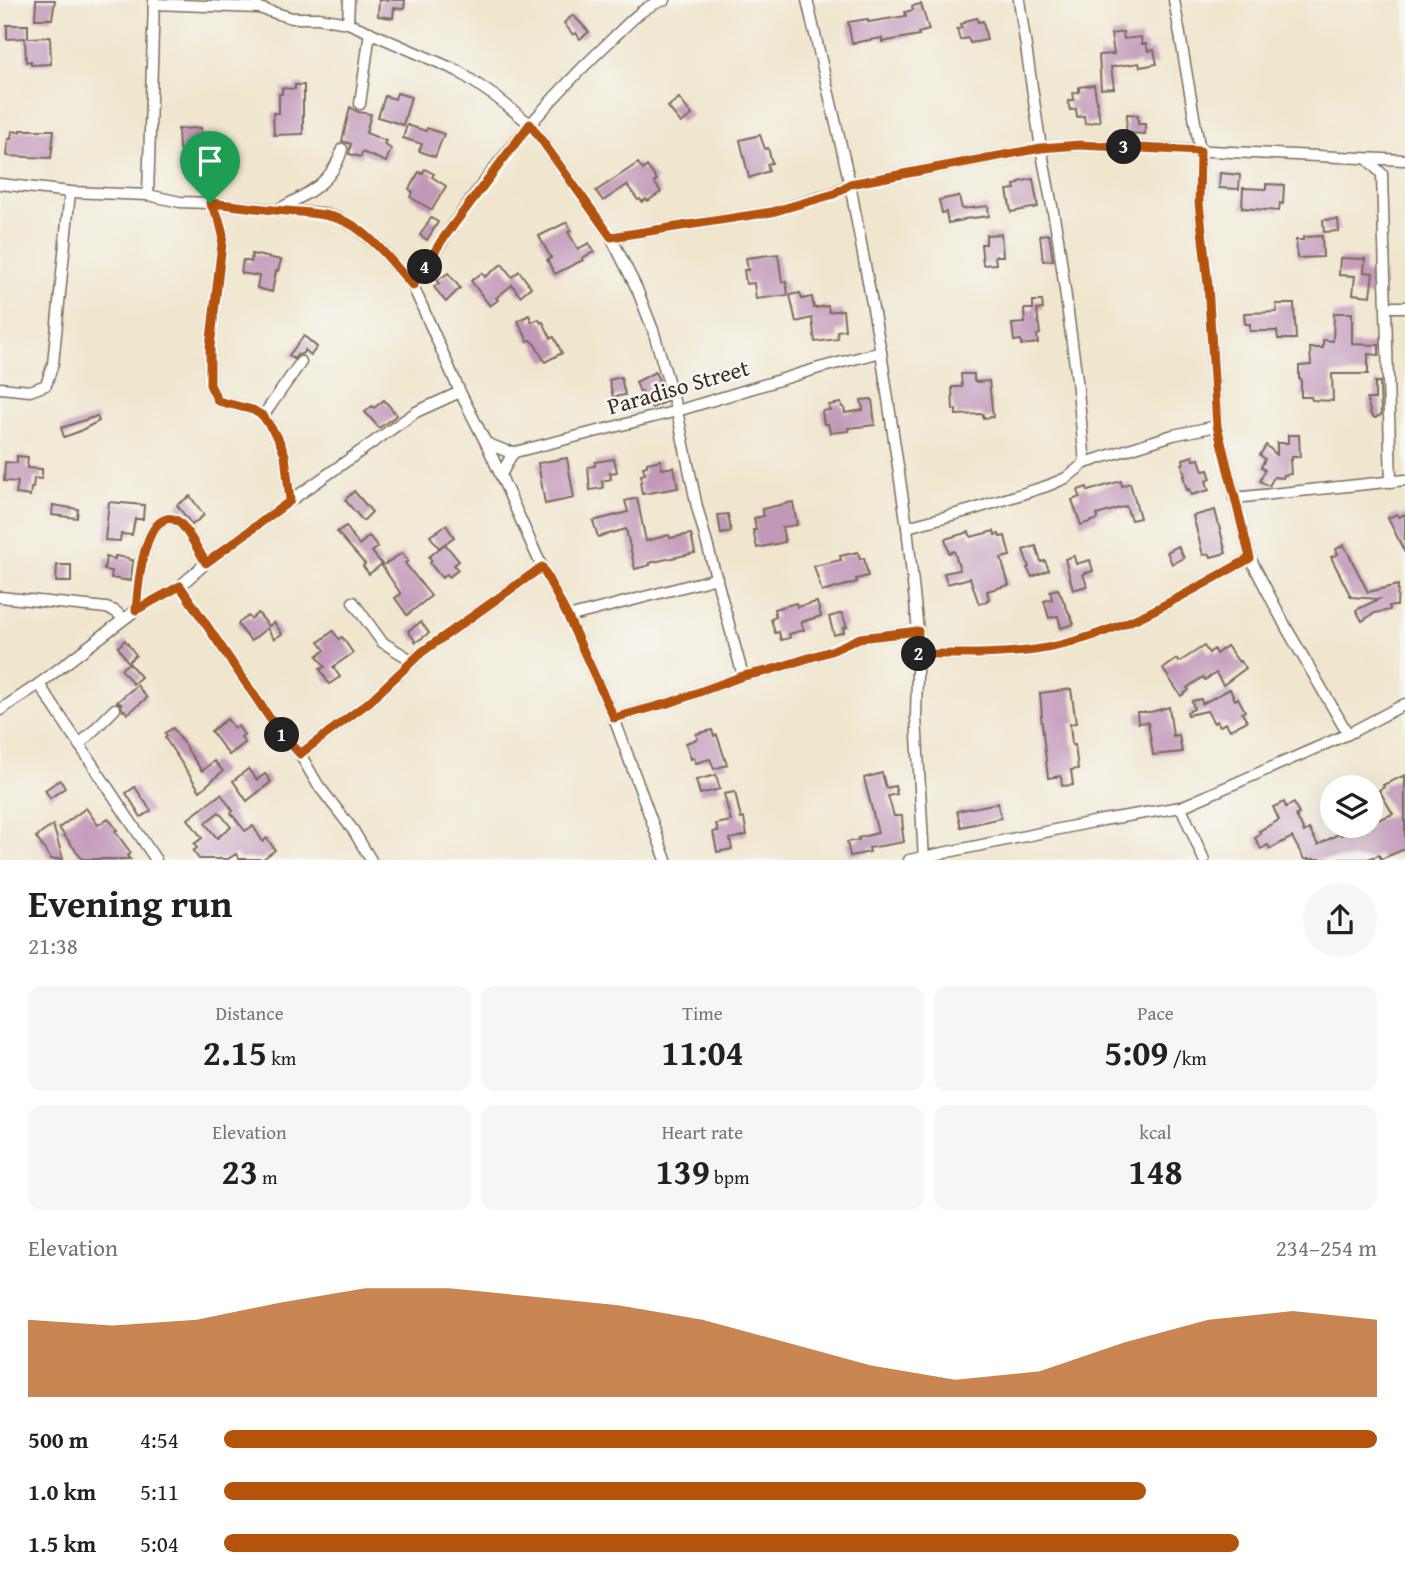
<!DOCTYPE html>
<html lang="en">
<head>
<meta charset="utf-8">
<style>
  body { margin:0; font-family:"Gentium Book Plus",serif; background:#f6f6f6; color:#202124; height:100vh; display:flex; flex-direction:column; font-size:26px; white-space:nowrap }
  * { box-sizing:border-box; margin:0 }
  p { font-size:23px; color:#757577 }
  .icon { flex:none; width:38px; height:38px; fill:none; stroke:currentColor; stroke-width:2; stroke-linecap:round; stroke-linejoin:round }
  .map { position:relative; height:860px; overflow:hidden }
  .details { display:flex; flex-direction:column; background:#fff; flex:1 }
  .details>* { flex:none }
  .fabs { position:absolute; left:1320px; top:775px; display:grid; gap:14px }
  .fabs a { display:grid; place-items:center; width:63px; height:63px; border-radius:50%; background:#fff; box-shadow:0 7px 28px #0002; font-size:35px }
  .pin { position:absolute; display:grid; place-items:center; width:60px; height:60px; color:#fff; margin:-72px -30px; border-radius:50% 50% 50% 0; rotate:-45deg; box-shadow:0 0 7px #0007 }
  .pin .icon { rotate:45deg }
  .km { position:absolute; width:35px; height:35px; margin:-18px; border-radius:50%; background:#222; color:#fff; font-size:19px; line-height:35px; text-align:center }
  .round { display:grid; place-items:center; flex:none; width:74px; height:74px; border-radius:37px; background:#f6f6f6 }
  .headline { display:flex; align-items:center; justify-content:space-between; height:119px; padding:0 28px }
  h1 { font-size:38px; font-weight:600; line-height:52px }
  .figures { display:grid; grid-template-columns:repeat(3,1fr); gap:10px; height:119px; padding:7px 28px }
  .figures div { display:grid; align-content:center; border-radius:14px; background:#f6f6f6; text-align:center }
  .figures b { font-size:35px; font-weight:600 }
  .figures small { font-size:19px; font-weight:400 }
  .figures p { font-size:19px }
  .chart { height:196px; padding:14px 28px }
  .chart p { display:flex; justify-content:space-between }
  .chart svg { width:100%; height:126px; margin-top:7px; fill:#b45309; opacity:.7 }
  ul { padding:0 28px; list-style:none; font-size:23px }
  li { display:grid; grid-template-columns:112px 84px 1fr; align-items:center; height:52px }
  li i { height:18px; border-radius:9px; background:#b45309 }
  .map>svg:first-child { display:block }
</style>
</head>
<body>
<div class="map">
<svg width="1405" height="860" viewBox="0 0 1405 860">
  <rect width="100%" height="100%" fill="#f6f6f2"/>
  <filter id="ink" filterUnits="userSpaceOnUse"><feTurbulence type="fractalNoise" baseFrequency=".0143" numOctaves="2"/><feDisplacementMap in="SourceGraphic" scale="14" xChannelSelector="R" yChannelSelector="G"/><feConvolveMatrix kernelMatrix="1 2 1 2 8 2 1 2 1" color-interpolation-filters="sRGB"/></filter>
  <filter id="wash" filterUnits="userSpaceOnUse"><feTurbulence type="fractalNoise" baseFrequency=".00686" numOctaves="4" result="noise"/><feDisplacementMap in="SourceGraphic" scale="28" xChannelSelector="R" yChannelSelector="G"/><feGaussianBlur stdDeviation="1.57" result="paint"/><feColorMatrix in="noise" values="0 0 0 0 0 0 0 0 0 0 0 0 0 0 0 0 0 1.4 0 .05"/><feComposite in="paint" operator="in"/></filter>
  <g filter="url(#wash)">
    <rect width="100%" height="100%" fill="#f0e6cd"/>
    <g id="blocks">
      <!-- building -->
      <g fill="#c298b9" fill-rule="evenodd">
        <polygon points="36,0 55,0 52,19 35,19"/>
        <polygon points="379,0 405,0 404,9 394,8 393,18 378,16"/>
        <polygon points="921,4 929,30 918,33 919,35 882,42 882,38 852,43 848,22 868,19 868,22 906,16 905,12 913,10 912,6"/>
        <polygon points="573,15 589,32 580,39 576,33 573,35 564,23"/>
        <polygon points="977,18 978,22 983,21 987,40 970,43 968,38 960,40 957,29 962,28 961,24 965,23 965,21"/>
        <polygon points="7,25 28,25 28,38 50,37 51,64 31,65 31,61 26,62 25,38 7,39"/>
        <polygon points="1123,32 1124,39 1141,37 1142,44 1146,44 1148,51 1154,50 1157,64 1140,67 1139,63 1111,67 1114,88 1101,89 1099,55 1114,54 1111,34"/>
        <polygon points="295,85 304,85 304,101 303,101 303,134 274,135 273,113 279,113 279,94 282,94 282,88 295,89"/>
        <polygon points="1094,85 1100,121 1085,124 1084,116 1077,117 1076,109 1070,110 1068,101 1074,100 1073,93 1079,92 1079,87"/>
        <polygon points="397,93 411,97 403,125 378,117 385,96 395,99"/>
        <polygon points="679,98 692,115 681,123 668,107"/>
        <polygon points="350,107 358,112 371,114 366,133 386,141 384,144 391,149 386,162 362,152 361,157 349,154 351,144 342,141"/>
        <polygon points="1127,114 1138,115 1138,124 1145,124 1145,134 1126,133"/>
        <polygon points="407,125 426,131 427,128 444,134 435,157 419,151 422,144 403,138"/>
        <polygon points="201,128 202,149 179,150 178,129"/>
        <polygon points="20,130 54,130 51,158 7,156 8,139 11,139 12,131 20,132"/>
        <polygon points="760,135 765,149 768,148 772,163 767,164 769,171 749,178 740,140"/>
        <polygon points="638,163 643,170 647,166 657,180 654,182 661,192 648,201 646,199 642,202 640,199 638,200 627,185 603,201 596,191"/>
        <polygon points="425,169 434,174 432,177 446,186 432,210 410,197 413,192 409,189 419,172 422,174"/>
        <polygon points="1220,173 1240,175 1239,189 1219,188"/>
        <polygon points="1033,179 1038,207 1011,212 1007,190 1015,189 1014,185 1019,184 1019,182"/>
        <polygon points="1266,184 1284,185 1283,204 1280,203 1279,211 1242,208 1243,188 1266,189"/>
        <polygon points="959,196 962,209 988,206 989,216 964,219 964,220 948,223 946,212 942,213 939,200"/>
        <polygon points="431,218 438,222 427,240 420,235"/>
        <polygon points="1338,219 1339,231 1324,232 1323,220"/>
        <polygon points="567,222 571,231 568,232 578,249 589,243 594,252 582,258 583,260 555,274 547,260 551,258 539,236"/>
        <polygon points="1001,234 1003,256 995,256 996,264 983,265 981,244 986,244 986,235"/>
        <polygon points="1049,234 1053,260 1043,261 1040,235"/>
        <polygon points="1322,236 1323,257 1297,258 1296,240 1303,240 1303,237"/>
        <polygon points="252,254 281,260 278,271 276,271 272,292 257,288 259,276 241,273 243,260 251,262"/>
        <polygon points="778,254 782,282 786,281 788,295 756,299 754,283 746,284 744,270 748,270 746,258"/>
        <polygon points="1340,258 1365,259 1364,272 1373,273 1370,296 1353,294 1355,276 1339,275"/>
        <polygon points="502,264 512,277 519,271 531,287 520,296 512,285 496,298 498,300 490,306 471,281 482,273 485,277"/>
        <polygon points="448,273 460,288 446,302 434,287 439,283 437,281"/>
        <polygon points="800,293 802,299 812,297 814,308 828,306 829,312 843,310 845,330 837,331 838,339 815,342 812,318 796,322 790,295"/>
        <polygon points="1033,301 1042,301 1043,309 1037,310 1040,334 1037,335 1038,343 1021,345 1021,340 1014,341 1012,324 1025,323 1024,309 1033,309"/>
        <polygon points="1276,304 1294,304 1296,339 1278,339 1277,331 1250,331 1250,324 1245,324 1244,313 1277,312"/>
        <polygon points="1334,313 1352,313 1352,344 1379,345 1379,355 1368,354 1368,374 1332,374 1333,401 1312,400 1311,397 1301,397 1301,379 1299,379 1299,366 1311,365 1310,348 1323,348 1323,340 1333,341"/>
        <polygon points="529,315 532,322 539,319 541,323 543,322 551,338 554,337 562,353 545,362 534,343 531,340 528,341 518,321"/>
        <polygon points="304,336 317,347 311,355 305,350 302,354 297,355 294,359 289,355"/>
        <polygon points="655,372 660,382 658,382 666,401 652,408 642,391 640,392 636,382"/>
        <polygon points="961,374 974,374 974,381 977,382 989,381 993,417 983,418 983,414 956,415 956,410 953,410 952,387 962,387"/>
        <polygon points="621,377 625,395 613,397 609,380"/>
        <polygon points="1375,382 1380,382 1381,415 1375,418 1371,415 1367,399 1375,399"/>
        <polygon points="872,399 875,425 848,428 849,431 830,433 828,424 824,424 822,411 830,410 829,405 841,403 842,407 844,407 845,413 863,410 861,400"/>
        <polygon points="384,400 397,415 379,428 365,412 372,406 374,408"/>
        <polygon points="97,416 99,421 78,432 64,437 61,428"/>
        <polygon points="1288,435 1299,435 1300,457 1292,457 1292,460 1290,460 1291,474 1284,475 1283,478 1274,477 1269,486 1260,481 1265,470 1261,467 1265,459 1260,455 1266,445 1277,455 1277,443 1288,443"/>
        <polygon points="17,456 28,457 27,468 42,469 42,479 34,478 33,488 31,488 30,496 16,494 18,482 4,481 5,462 17,463"/>
        <polygon points="1193,456 1194,460 1199,459 1203,471 1208,470 1211,479 1206,481 1209,490 1191,495 1189,489 1187,490 1183,476 1185,476 1182,464 1184,463 1183,459"/>
        <polygon points="567,458 574,498 545,504 538,463"/>
        <polygon points="614,459 617,472 610,473 611,479 602,481 603,488 590,490 588,467 595,466 595,462"/>
        <polygon points="660,460 662,469 674,467 678,488 642,494 640,482 642,481 641,475 645,474 643,467 647,466 647,463"/>
        <polygon points="1121,481 1122,486 1130,483 1140,518 1131,520 1126,506 1097,515 1098,519 1081,525 1072,500 1080,497 1078,490 1087,487 1088,491"/>
        <polygon points="354,491 372,512 363,521 345,500"/>
        <polygon points="190,496 204,515 192,525 177,505"/>
        <polygon points="637,498 646,541 669,535 670,538 691,534 695,553 649,563 650,565 635,569 626,529 598,537 593,521 628,512 625,501"/>
        <polygon points="109,502 144,505 143,519 135,519 132,535 121,534 120,541 105,540"/>
        <polygon points="793,502 797,525 782,527 785,542 757,548 753,530 756,530 754,518 764,516 762,509"/>
        <polygon points="53,505 78,509 77,518 52,515"/>
        <polygon points="1215,510 1226,553 1211,557 1210,554 1203,555 1193,516"/>
        <polygon points="728,514 731,532 721,534 718,515"/>
        <polygon points="1397,514 1399,517 1405,514 1405,553 1388,518"/>
        <polygon points="446,525 454,537 439,548 430,536"/>
        <polygon points="346,526 359,545 369,536 378,547 372,552 382,564 369,574 363,566 365,564 337,532"/>
        <polygon points="994,531 995,535 999,534 1000,537 1005,536 1010,556 1001,558 1009,585 987,591 989,599 987,600 987,601 979,604 970,578 947,584 944,573 960,570 954,551 949,553 945,539 969,532 971,537"/>
        <polygon points="445,544 459,561 454,565 458,570 449,577 447,574 442,578 430,563 432,561 429,557"/>
        <polygon points="1344,545 1368,592 1398,585 1397,606 1389,606 1390,610 1375,613 1362,621 1356,610 1379,599 1351,597 1331,557 1338,554 1336,549"/>
        <polygon points="1036,546 1041,562 1045,561 1049,570 1032,577 1027,568 1029,567 1023,550"/>
        <polygon points="1178,546 1184,558 1172,564 1167,552"/>
        <polygon points="858,552 860,559 864,558 868,576 856,579 857,582 822,592 814,566 841,560 840,556"/>
        <polygon points="402,553 408,561 405,563 431,596 407,615 395,598 401,594 382,566"/>
        <polygon points="115,556 129,558 129,560 133,560 131,581 111,578 112,571 104,570 106,557 115,559"/>
        <polygon points="1074,556 1076,564 1090,560 1093,571 1083,574 1087,586 1073,590 1065,559"/>
        <polygon points="57,565 71,565 71,582 56,582"/>
        <polygon points="1058,589 1074,624 1061,628 1058,616 1049,618 1044,601 1052,599 1050,591"/>
        <polygon points="817,602 821,616 801,622 804,630 789,634 790,638 781,640 779,632 775,633 771,619 776,617 774,609 796,603 797,607"/>
        <polygon points="258,613 269,626 274,622 282,634 274,639 267,628 251,641 238,625 239,623 248,616 251,619"/>
        <polygon points="842,613 847,627 843,628 844,632 834,635 829,617"/>
        <polygon points="421,622 429,633 416,642 408,631"/>
        <polygon points="333,631 339,639 342,637 353,653 333,667 340,677 329,684 320,669 325,667 317,656 325,650 319,642"/>
        <polygon points="125,640 136,655 128,662 118,647"/>
        <polygon points="1204,646 1209,653 1214,649 1216,654 1227,646 1239,662 1240,661 1246,668 1223,685 1216,673 1205,680 1203,677 1187,688 1189,690 1181,696 1163,669 1177,659 1179,662"/>
        <polygon points="129,663 141,677 133,684 121,669"/>
        <polygon points="137,685 147,698 127,714 125,710 123,711 121,704 117,702"/>
        <polygon points="1071,689 1076,723 1070,724 1072,745 1075,745 1078,769 1071,770 1073,785 1062,786 1061,776 1048,778 1041,716 1042,716 1040,693"/>
        <polygon points="1230,689 1235,700 1238,698 1245,711 1242,713 1247,721 1230,730 1226,723 1220,726 1217,721 1214,723 1207,711 1188,715 1187,712 1194,709 1192,701 1201,699 1202,704"/>
        <polygon points="1169,707 1173,736 1179,735 1182,752 1153,755 1148,722 1138,723 1137,712 1151,712"/>
        <polygon points="227,719 234,728 238,726 244,735 241,737 245,743 229,755 211,731"/>
        <polygon points="173,728 202,771 214,761 223,771 200,791 165,738 167,736 165,733"/>
        <polygon points="712,730 714,736 717,735 727,765 714,769 710,759 696,763 694,758 691,759 686,743 698,739 696,734"/>
        <polygon points="248,769 257,780 265,774 271,782 247,801 233,781"/>
        <polygon points="882,773 886,788 895,786 897,794 888,796 894,816 902,816 903,829 902,829 904,842 869,848 870,852 850,856 847,842 859,840 858,838 878,833 864,778"/>
        <polygon points="716,775 720,789 700,794 696,780"/>
        <polygon points="1405,775 1405,849 1381,859 1379,855 1368,859 1304,859 1292,837 1270,849 1268,845 1261,849 1255,838 1261,834 1259,831 1279,820 1273,807 1284,802 1286,807 1294,803 1299,814 1296,815 1304,832 1309,829 1318,845 1340,833 1341,835 1362,826 1370,826 1370,823 1393,814 1379,790 1384,787 1383,785"/>
        <polygon points="60,780 65,788 50,798 45,790"/>
        <polygon points="135,787 151,811 141,817 126,793"/>
        <polygon points="735,792 741,819 744,818 747,835 730,839 732,849 717,852 713,832 718,831 716,824 731,821 724,794"/>
        <path d="M 221,794 L 233,811 L 231,813 L 245,831 L 253,826 L 263,842 L 267,838 L 275,850 L 263,859 L 239,859 L 236,854 L 228,859 L 199,859 L 193,851 L 197,848 L 194,844 L 202,838 L 188,819 ZM 219,812 L 231,827 L 217,838 L 205,823 Z"/>
        <polygon points="998,803 1001,818 961,827 957,811"/>
        <polygon points="86,808 98,825 108,818 117,830 115,831 131,853 127,856 130,859 82,859 59,828"/>
        <polygon points="53,825 63,859 51,859 36,837"/>
      </g>
    </g>
  </g>
  <g filter="url(#ink)">
    <use href="#blocks" fill-opacity="0" stroke="#7a6c5b" stroke-width="2"/>
    <g fill="none" stroke-linecap="round" stroke-linejoin="round">
      <defs>
        <g id="street">
          <polyline points="807,0 850,184 881,352 907,527 918,631 916,717 924,860"/>
          <polyline points="1174,0 1200,151 1199,203 1208,285 1217,426 1250,558 1287,629 1348,734"/>
          <polyline points="154,4 259,8 292,18 318,18 348,23 458,71 496,97 530,124 611,237 637,289 653,330 677,411 697,507 743,676"/>
          <polyline points="348,23 349,0"/>
          <polyline points="360,104 370,32"/>
          <polyline points="1367,159 1382,174 1391,482"/>
          <polyline points="0,184 70,192 148,195 180,202 210,203 277,210 321,213 338,218 357,228 381,249 413,286 460,392 486,443 542,567 568,617 614,718 666,860"/>
          <polyline points="148,195 154,0"/>
          <polyline points="210,203 219,219 223,235 210,347 210,385 218,401 253,410 263,416 278,438 285,455 290,501"/>
          <path d="M 279,209 C 307,194 334,182 342,149"/>
          <polyline points="611,237 772,212 834,193 850,184 1041,148 1079,145 1405,160"/>
          <path d="M 413,286 C 468,197 533,113 610,41 C 626,26 643,5 665,0"/>
          <polyline points="1387,307 1405,307"/>
          <polyline points="0,388 30,391 46,385 53,364 70,192"/>
          <polyline points="263,416 301,362"/>
          <polyline points="486,443 506,451 515,452 677,411 819,368 881,352"/>
          <polyline points="1085,463 1173,435 1217,426"/>
          <polyline points="501,475 511,456 515,452"/>
          <polyline points="1234,498 1405,480"/>
          <polyline points="907,527 971,510 1047,486 1066,478 1085,463 1077,380 1058,238 1041,148 1019,0"/>
          <polyline points="180,586 277,729 300,754 318,785 353,830 371,860"/>
          <polyline points="0,597 106,608 115,611 124,619"/>
          <polyline points="353,602 382,642 413,661"/>
          <path d="M 136,610 C 138,588 142,529 164,520 C 169,517 175,519 179,522 C 187,529 200,553 206,563"/>
          <polyline points="568,617 717,578"/>
          <path d="M 918,654 C 957,654 997,655 1035,650 C 1113,638 1183,596 1250,558"/>
          <polyline points="39,684 156,860"/>
          <polyline points="0,710 39,684 136,610 180,586 206,563 290,501 416,412 460,392"/>
          <polyline points="614,718 672,702 743,676 767,671 831,651 860,638 918,631"/>
          <polyline points="79,745 115,709"/>
          <polyline points="300,754 369,702 422,652 542,567"/>
          <polyline points="1181,807 1204,860"/>
          <polyline points="909,860 1103,820 1181,807 1348,734 1405,704"/>
        </g>
      </defs>
      <!-- street casing -->
      <use href="#street" stroke="#7a6c5b" stroke-width="13"/>
      <!-- street -->
      <use href="#street" stroke="#fff" stroke-width="10"/>
    </g>
  </g>
  <g fill="none" stroke-linecap="round" stroke-linejoin="round" filter="url(#ink)">
    <defs>
      <path id="route" d="M 530,124 L 611,237 L 772,212 L 834,194 L 850,184 L 1041,148 L 1079,145 L 1200,151 L 1199,203 L 1208,285 L 1217,426 L 1250,558 C 1183,596 1113,638 1035,650 C 997,655 957,654 918,654 L 918,631 L 860,638 L 831,651 L 767,671 L 743,676 L 672,702 L 614,718 L 568,617 L 542,567 L 422,652 L 369,702 L 300,754 L 277,729 L 180,586 L 136,610 C 138,588 142,529 164,520 C 169,517 175,519 179,522 C 187,529 200,553 206,563 L 290,501 L 285,455 L 278,438 L 263,416 L 253,410 L 218,401 L 210,385 L 210,347 L 223,235 L 219,219 L 210,203 C 231,205 253,208 274,210 C 303,213 332,211 357,228 C 379,244 396,267 413,286 L 442,240 Z"/>
    </defs>
    <!-- route casing -->
    <use href="#route" stroke="#fff" stroke-width="14"/>
    <!-- route -->
    <use href="#route" stroke="#b45309" stroke-width="9"/>
  </g>
  <g text-anchor="middle" stroke-width="5" stroke-linejoin="round" paint-order="stroke">
    <!-- street labels -->
    <g font-size="23" fill="#3b2a1e" stroke="#f6f6f2">
      <text transform="translate(678 387) rotate(-16)" y="8">Paradiso Street</text>
    </g>
  </g>
</svg>
<div class="fabs">
<a><svg class="icon" aria-label="layers" viewBox="0 0 24 24"><path d="M12 4l9 5-9 5-9-5zM3 14l9 5 9-5"/></svg></a>
</div>
<div class="pin" style="left:210px;top:203px;background:#1e9e55"><svg class="icon" aria-label="arrive" viewBox="0 0 24 24"><path d="M6 21V4h12l-3 4 3 4H6"/></svg></div>
<b class="km" style="left:282px;top:735px">1</b>
<b class="km" style="left:919px;top:654px">2</b>
<b class="km" style="left:1124px;top:147px">3</b>
<b class="km" style="left:425px;top:267px">4</b>
</div>
<section class="details">
<div class="headline"><div><h1>Evening run</h1><p>21:38</p></div><a class="round"><svg class="icon" aria-label="share" viewBox="0 0 24 24"><path d="M12 15V3M7 8l5-5 5 5M5 13v7h14v-7"/></svg></a></div>
<div class="figures">
<div><p>Distance</p><b>2.15<small> km</small></b></div>
<div><p>Time</p><b>11:04</b></div>
<div><p>Pace</p><b>5:09<small> /km</small></b></div>
</div>
<div class="figures">
<div><p>Elevation</p><b>23<small> m</small></b></div>
<div><p>Heart rate</p><b>139<small> bpm</small></b></div>
<div><p>kcal</p><b>148</b></div>
</div>
<div class="chart"><p><span>Elevation</span>234–254 m</p>
<svg viewBox="0 0 160 44" preserveAspectRatio="none"><path d="M0 44V17L10 19L20 17L30 11L40 6L50 6L60 9L70 12L80 17L90 25L100 33L110 38L120 35L130 25L140 17L150 14L160 17V44z"/></svg>
</div>
<ul>
<li><b>500 m</b>4:54<i style="width:100%"></i></li>
<li><b>1.0 km</b>5:11<i style="width:80%"></i></li>
<li><b>1.5 km</b>5:04<i style="width:88%"></i></li>
</ul>
</section>
</body>
</html>
